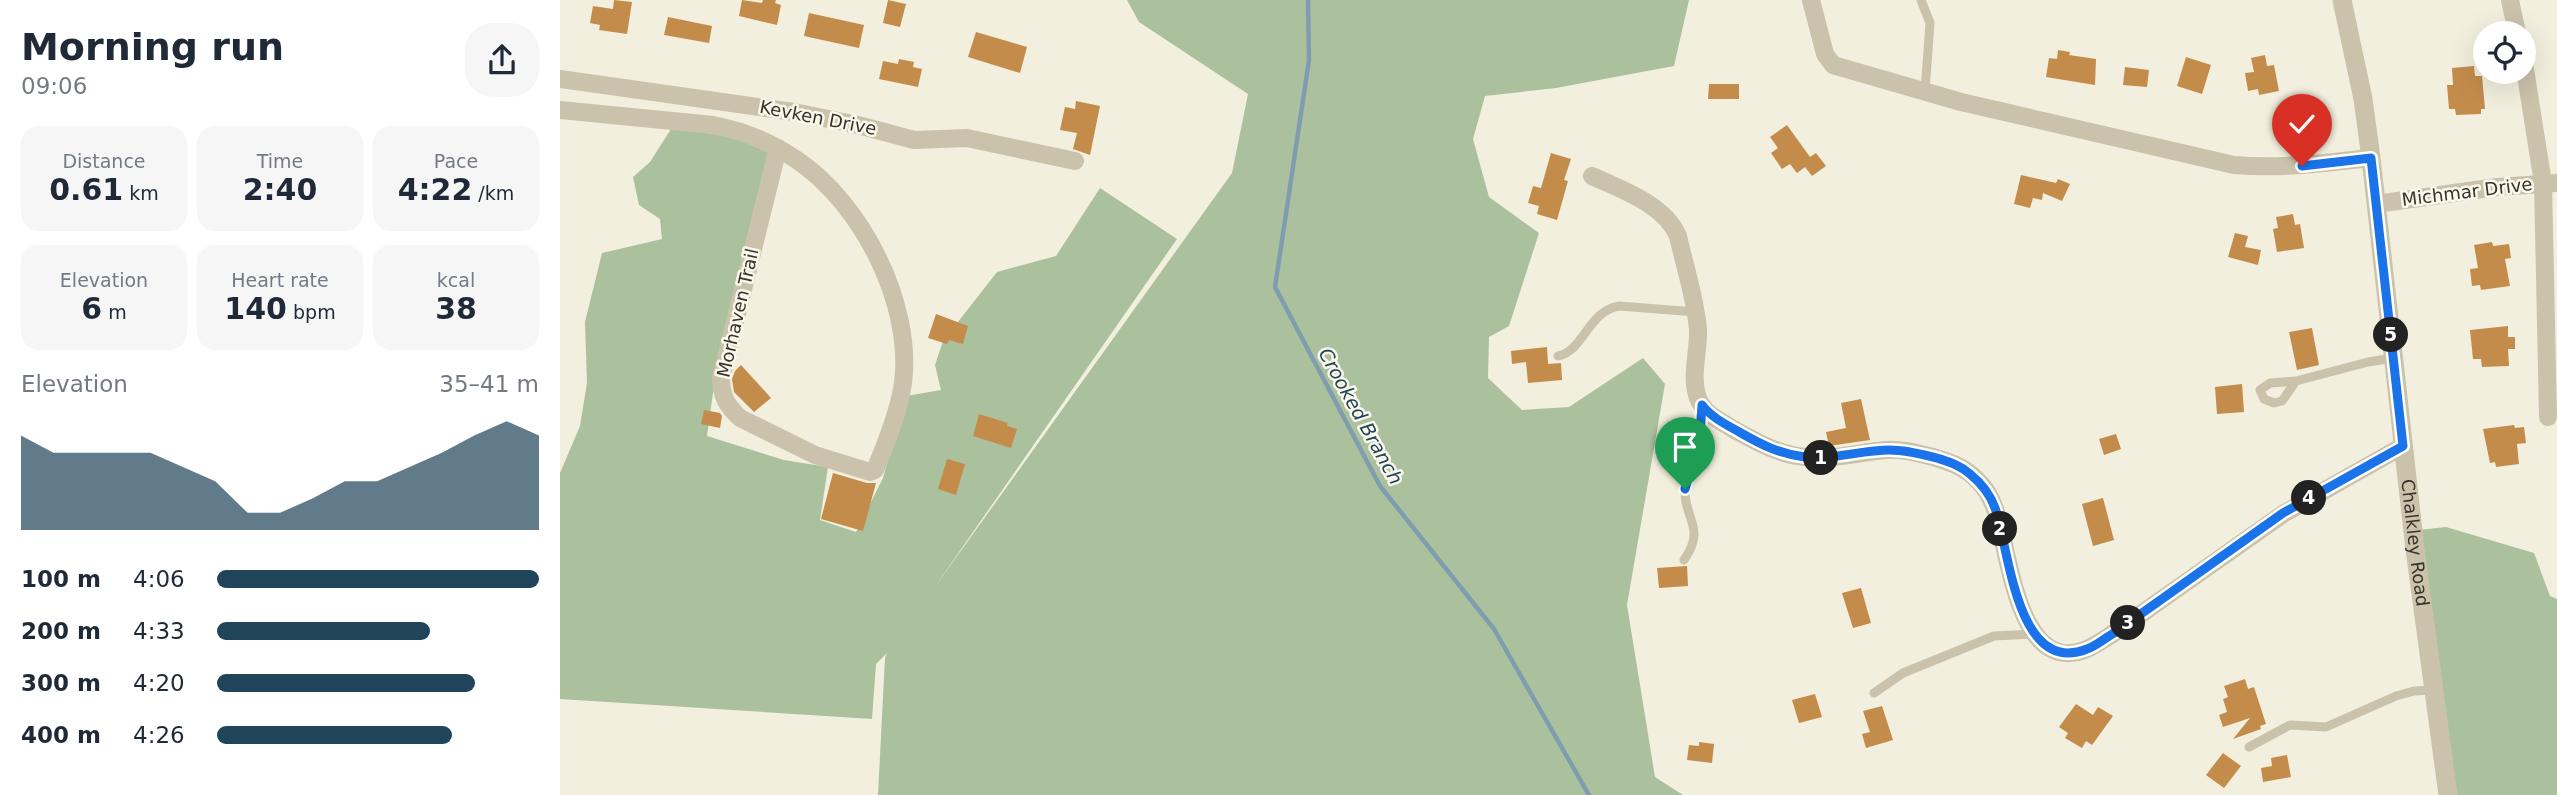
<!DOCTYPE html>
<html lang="en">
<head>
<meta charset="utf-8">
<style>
  body { margin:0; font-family:"DejaVu Sans",sans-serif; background:#f6f6f7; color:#1f2937; height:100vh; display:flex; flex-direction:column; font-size:26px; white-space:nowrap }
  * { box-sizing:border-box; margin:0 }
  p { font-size:23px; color:#747a83 }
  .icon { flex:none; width:38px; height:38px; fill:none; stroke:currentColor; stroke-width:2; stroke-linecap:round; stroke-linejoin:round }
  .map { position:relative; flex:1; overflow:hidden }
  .panel { display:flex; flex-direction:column; background:#fff; width:560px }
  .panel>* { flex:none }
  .tools { position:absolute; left:1913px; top:21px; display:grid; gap:14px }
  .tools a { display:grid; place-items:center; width:63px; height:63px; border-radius:50%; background:#fff; box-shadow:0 7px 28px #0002; font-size:35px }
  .pin { position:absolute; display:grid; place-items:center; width:60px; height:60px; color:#fff; margin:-72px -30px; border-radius:50% 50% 50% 0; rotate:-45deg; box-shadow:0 0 7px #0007 }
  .pin .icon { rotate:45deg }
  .km { position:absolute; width:35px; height:35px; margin:-18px; border-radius:50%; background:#222; color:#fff; font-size:19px; line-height:35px; text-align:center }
  .round { display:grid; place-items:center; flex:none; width:74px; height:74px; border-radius:28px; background:#f6f6f7 }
  .head { display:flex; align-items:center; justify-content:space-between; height:119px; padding:0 21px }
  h1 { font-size:38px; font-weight:600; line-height:52px }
  .figures { display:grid; grid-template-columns:repeat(3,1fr); gap:10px; height:119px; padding:7px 21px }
  .figures div { display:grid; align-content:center; border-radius:18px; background:#f6f6f7; text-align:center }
  .figures b { font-size:30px; font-weight:600 }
  .figures small { font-size:19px; font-weight:400 }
  .figures p { font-size:19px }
  .chart { height:196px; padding:14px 21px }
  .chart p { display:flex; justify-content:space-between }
  .chart svg { width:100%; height:126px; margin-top:7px; fill:#204459; opacity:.7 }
  ul { padding:0 21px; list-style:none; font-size:23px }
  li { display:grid; grid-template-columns:112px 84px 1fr; align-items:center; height:52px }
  li i { height:18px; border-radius:9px; background:#204459 }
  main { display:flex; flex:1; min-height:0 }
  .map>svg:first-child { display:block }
</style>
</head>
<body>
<main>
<section class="panel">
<div class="head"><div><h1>Morning run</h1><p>09:06</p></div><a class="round"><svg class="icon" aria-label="share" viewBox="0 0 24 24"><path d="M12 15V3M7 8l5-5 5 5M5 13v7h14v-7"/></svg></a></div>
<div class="figures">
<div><p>Distance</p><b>0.61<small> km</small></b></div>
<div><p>Time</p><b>2:40</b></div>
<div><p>Pace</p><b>4:22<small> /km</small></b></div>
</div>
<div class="figures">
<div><p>Elevation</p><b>6<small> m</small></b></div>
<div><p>Heart rate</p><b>140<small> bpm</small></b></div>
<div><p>kcal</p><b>38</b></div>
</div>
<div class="chart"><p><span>Elevation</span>35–41 m</p>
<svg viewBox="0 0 160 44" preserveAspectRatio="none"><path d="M0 44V11L10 17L20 17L30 17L40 17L50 22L60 27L70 38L80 38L90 33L100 27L110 27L120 22L130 17L140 11L150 6L160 11V44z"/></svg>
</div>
<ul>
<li><b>100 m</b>4:06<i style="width:100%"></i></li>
<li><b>200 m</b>4:33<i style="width:66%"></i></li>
<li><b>300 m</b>4:20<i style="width:80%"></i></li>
<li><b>400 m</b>4:26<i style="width:73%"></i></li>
</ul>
</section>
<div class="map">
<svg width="1997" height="795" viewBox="0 0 1997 795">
  <rect width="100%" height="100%" fill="#f2efde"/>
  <!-- green -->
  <g fill="#abc19e">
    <polygon points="567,0 1129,0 1114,66 996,88 925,96 913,139 929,197 979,233 949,326 929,337 928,378 962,410 1009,407 1083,358 1105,384 1067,605 1095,777 1123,795 318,795 325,658 327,653 316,664 312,719 0,699 0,473 20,426 27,383 25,322 42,253 102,239 100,219 79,205 73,177 90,162 111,129 173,136 209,153 153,393 147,436 224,460 268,467 260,520 296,532 323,478 346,396 381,390 375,365 383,341 437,272 496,256 540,188 617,239 372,591 672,173 688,94 579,22"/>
    <polygon points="1886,527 1974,553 1990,596 1997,599 1997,795 1894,795 1859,530"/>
  </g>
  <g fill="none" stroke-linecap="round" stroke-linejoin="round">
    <!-- stream -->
    <polyline stroke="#7e9eaf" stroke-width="4.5" points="748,0 749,60 715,287 820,486 934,629 1029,795"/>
  </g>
  <!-- building -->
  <g fill="#c38c4b">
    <polygon points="54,0 72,2 67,34 39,30 40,25 30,23 33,6 53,9"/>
    <polygon points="182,0 202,3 203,0 216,0 215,3 221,5 217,25 179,16"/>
    <polygon points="328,0 346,4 340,27 323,23"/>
    <polygon points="249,13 304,25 299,48 244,36"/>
    <polygon points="108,17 152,26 149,43 104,35"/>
    <polygon points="416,32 467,47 460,73 408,57"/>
    <polygon points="1498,50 1510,52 1509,55 1536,59 1535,85 1486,77 1489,58 1497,59"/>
    <polygon points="1705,55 1707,66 1714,65 1719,91 1699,95 1698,89 1688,91 1685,73 1694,72 1691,58"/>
    <polygon points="1626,57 1651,65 1642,94 1617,86"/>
    <polygon points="339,59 354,62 353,67 362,69 358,87 319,79 323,61 338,64"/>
    <polygon points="1914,66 1915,76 1922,76 1925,109 1921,109 1921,114 1896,115 1895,109 1889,109 1887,85 1893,85 1892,68"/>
    <polygon points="1565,67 1589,70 1587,87 1563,85"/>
    <polygon points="1149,84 1179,84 1179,99 1148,99"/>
    <polygon points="516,101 540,106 530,155 513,149 517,133 500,130 505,107 515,109"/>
    <polygon points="1227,125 1250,157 1256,153 1266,166 1252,176 1245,167 1237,173 1230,164 1222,169 1211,153 1218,148 1210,137"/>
    <polygon points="991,153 1011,159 1004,180 1008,181 997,220 977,214 979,206 968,203 973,186 981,188"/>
    <polygon points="1461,175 1496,183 1498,179 1510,184 1502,201 1483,193 1482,200 1473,198 1470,208 1454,204"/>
    <polygon points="1733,214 1735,225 1740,224 1744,248 1717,252 1713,229 1718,228 1716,217"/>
    <polygon points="1675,233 1688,236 1685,247 1701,250 1698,265 1668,257"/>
    <polygon points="1932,242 1933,246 1949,244 1951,258 1945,259 1950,286 1921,290 1920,285 1912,286 1910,269 1918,268 1914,245"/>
    <polygon points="376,314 408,326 403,344 389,340 387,344 368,338"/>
    <polygon points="1948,326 1948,337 1955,337 1955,349 1948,349 1949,366 1922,367 1921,359 1913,359 1910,330"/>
    <polygon points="1752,328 1759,365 1737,370 1729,332"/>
    <polygon points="987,347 988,364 1001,363 1002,380 968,383 966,362 952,364 951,351"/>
    <polygon points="181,365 211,398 194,412 174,392 172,379 175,371"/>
    <polygon points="1682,384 1684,412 1657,414 1655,387"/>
    <polygon points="1301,399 1310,440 1269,446 1266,432 1286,428 1281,403"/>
    <polygon points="144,410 160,413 162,416 160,428 141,424"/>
    <polygon points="419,414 448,423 447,426 457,429 451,448 413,436"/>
    <polygon points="1954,425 1955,428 1964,427 1966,443 1957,444 1959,464 1936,467 1935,462 1930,463 1923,429"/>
    <polygon points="1556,434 1561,449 1544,455 1539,439"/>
    <polygon points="387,459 405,464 396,495 378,489"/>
    <polygon points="273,473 307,483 316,483 303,531 261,519"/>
    <polygon points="1543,498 1554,540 1533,546 1522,504"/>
    <polygon points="1127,566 1128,586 1099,588 1097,568"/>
    <polygon points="1301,588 1311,623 1293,628 1282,593"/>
    <polygon points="1685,679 1688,689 1694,687 1706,724 1700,726 1701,729 1673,739 1690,718 1663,727 1659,715 1667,712 1663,699 1668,697 1664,686"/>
    <polygon points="1255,694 1262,717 1239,723 1232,700"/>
    <polygon points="1516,704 1533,715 1538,707 1553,716 1532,745 1526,741 1522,748 1505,738 1508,733 1499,727"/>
    <polygon points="1322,706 1333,740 1306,748 1302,734 1310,732 1303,711"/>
    <polygon points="1139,742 1154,744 1152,763 1127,760 1129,745 1139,746"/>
    <polygon points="1663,753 1681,766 1664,788 1646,775"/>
    <polygon points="1727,755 1731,777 1703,782 1701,768 1712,766 1711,758"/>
  </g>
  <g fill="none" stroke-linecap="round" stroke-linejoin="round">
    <!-- service -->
    <g stroke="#cac2aa" stroke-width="9">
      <polyline points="1361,0 1370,23 1365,91"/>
      <path d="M 998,356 C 1024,351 1028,311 1059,306 L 1136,312"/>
      <polyline points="1736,381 1710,383 1700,390 1704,399 1714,403 1722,401 1736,381 1808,362 1833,358"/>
      <path d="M 1124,560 C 1147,527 1123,519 1125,487 C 1126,476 1131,467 1135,456 C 1140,440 1141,424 1142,407"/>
      <polyline points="1314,693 1343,673 1434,636 1473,634"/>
      <polyline points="1689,747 1730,725 1766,727 1836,696 1854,691 1873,690"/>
    </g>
    <!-- minor -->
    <g stroke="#cac2aa" stroke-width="18">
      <path d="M 1251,0 L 1265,54 L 1273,65 L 1401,102 L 1674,165 C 1720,169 1765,163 1811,158"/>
      <polyline points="1950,0 1957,33"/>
      <polyline points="1964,63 1983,183 1988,417"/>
      <polyline points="0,79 234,112 298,125 354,140 407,138 515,161"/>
      <path d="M 0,110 L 153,125 C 184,131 211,142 237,160 C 302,204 353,304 343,383 C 339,411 326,444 315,470 L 310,472 L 255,455 L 180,418 C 167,406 161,396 161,378 L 218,148"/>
      <path d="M 1032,176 C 1062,190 1104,204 1118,236 C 1125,267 1135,297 1138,329 C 1139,351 1130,377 1138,398 C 1144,414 1159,420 1173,429 C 1197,442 1219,455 1246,457 C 1273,460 1300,452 1326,450 C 1342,449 1357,453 1373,457 C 1389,462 1403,466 1415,478 C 1424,486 1431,497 1435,509 C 1449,548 1457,678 1527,649 C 1536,645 1546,638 1554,633 L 1723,514 L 1843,446"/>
      <polyline points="1816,204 1937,187 1997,183"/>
    </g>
    <!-- tertiary -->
    <path stroke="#cac2aa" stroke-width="19" id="s1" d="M 1782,0 L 1803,99 L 1811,158 L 1855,549 L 1888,795"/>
  </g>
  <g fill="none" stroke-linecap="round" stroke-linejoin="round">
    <defs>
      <path id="route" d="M 1125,489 L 1140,434 L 1142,405 C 1152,418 1167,425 1181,433 C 1202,445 1220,454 1245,457 C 1273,460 1301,450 1330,450 C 1346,450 1361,454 1377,458 C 1389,462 1400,465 1410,474 C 1421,483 1430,494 1435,508 C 1449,547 1456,677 1527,649 C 1536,646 1545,638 1554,633 L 1723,513 L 1843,446 L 1811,158 L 1742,166"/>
    </defs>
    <!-- route casing -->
    <use href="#route" stroke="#fff" stroke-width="14"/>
    <!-- route -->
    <use href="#route" stroke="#1a73e8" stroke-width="9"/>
  </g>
  <g text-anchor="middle" stroke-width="5" stroke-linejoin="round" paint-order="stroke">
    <!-- street labels -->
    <g font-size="18" fill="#38322a" stroke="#faf7eb">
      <text transform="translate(258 118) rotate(11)" y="6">Kevken Drive</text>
      <text transform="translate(1907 192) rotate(-7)" y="6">Michmar Drive</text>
      <text transform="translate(178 313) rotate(-77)" y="6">Morhaven Trail</text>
      <text dy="6" stroke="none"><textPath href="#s1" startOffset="548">Chalkley Road</textPath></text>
    </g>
    <!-- water labels -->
    <g font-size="19" font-style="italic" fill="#204459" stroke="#faf7eb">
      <text transform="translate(801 416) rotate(61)" y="7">Crooked Branch</text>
    </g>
  </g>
</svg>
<div class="tools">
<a><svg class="icon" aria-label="locate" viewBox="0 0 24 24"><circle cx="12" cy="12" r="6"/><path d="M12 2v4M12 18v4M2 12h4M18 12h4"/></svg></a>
</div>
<div class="pin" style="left:1125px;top:489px;background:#1e9e55"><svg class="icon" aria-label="arrive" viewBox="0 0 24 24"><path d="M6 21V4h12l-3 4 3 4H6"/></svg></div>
<div class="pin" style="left:1742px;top:166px;background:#d93025"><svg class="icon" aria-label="check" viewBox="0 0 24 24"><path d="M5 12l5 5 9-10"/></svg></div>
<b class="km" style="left:1261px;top:458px">1</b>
<b class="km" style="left:1440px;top:529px">2</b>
<b class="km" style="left:1568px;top:623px">3</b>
<b class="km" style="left:1749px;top:498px">4</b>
<b class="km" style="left:1831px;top:335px">5</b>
</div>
</main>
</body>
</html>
